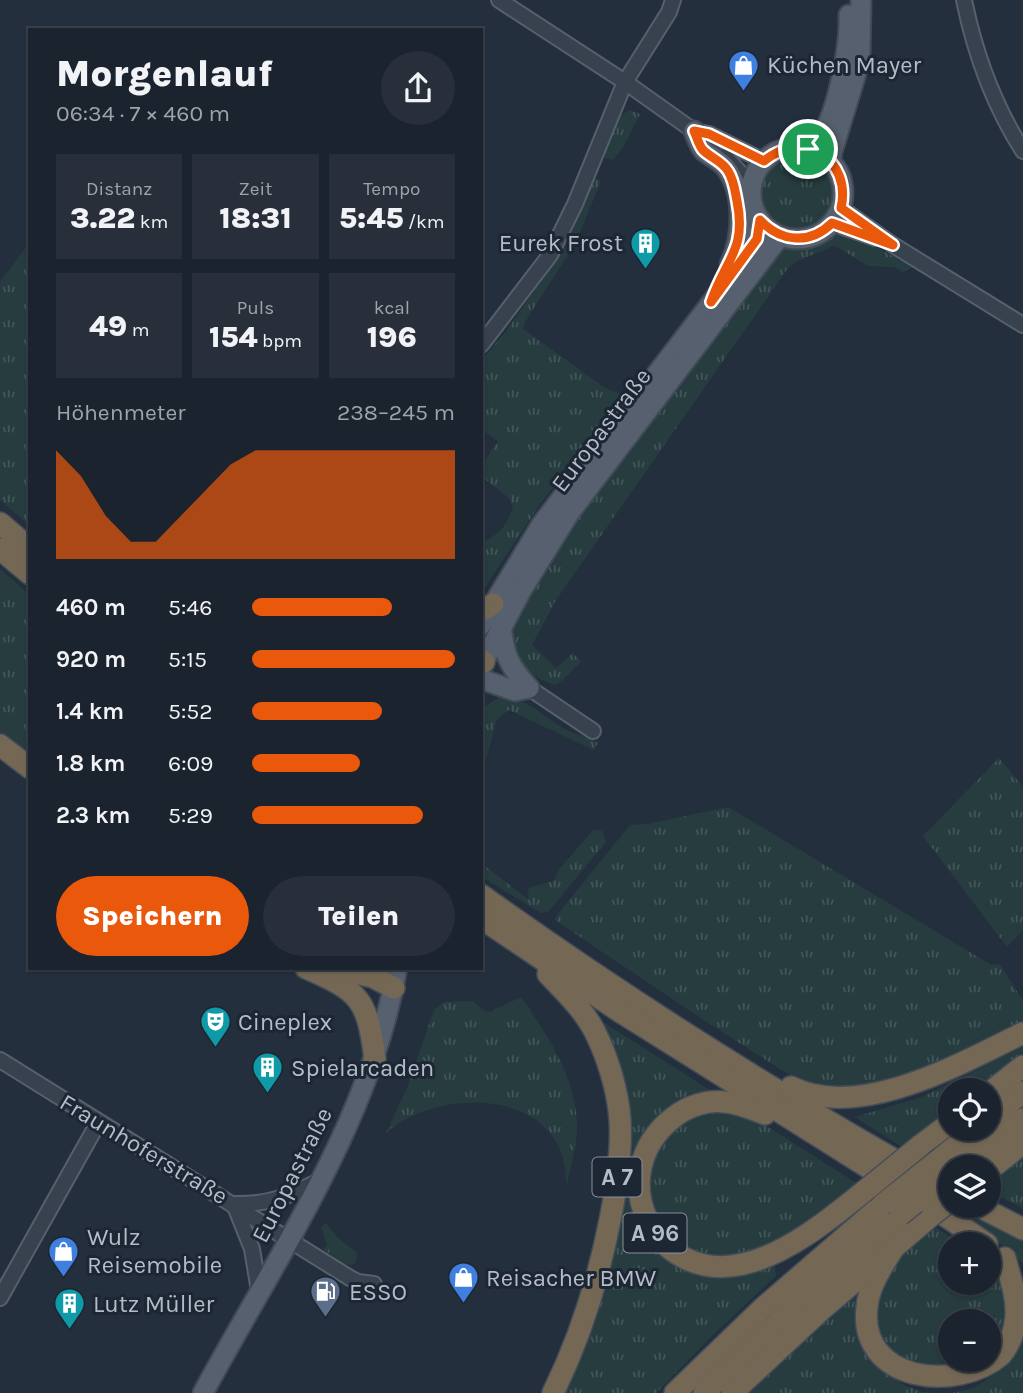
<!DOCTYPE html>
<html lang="de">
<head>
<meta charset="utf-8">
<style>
  body { margin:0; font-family:Karla,sans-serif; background:#282f3a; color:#f1f3f6; height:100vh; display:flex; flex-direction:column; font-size:26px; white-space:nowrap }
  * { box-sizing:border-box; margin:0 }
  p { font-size:23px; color:#a0a4aa }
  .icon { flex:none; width:38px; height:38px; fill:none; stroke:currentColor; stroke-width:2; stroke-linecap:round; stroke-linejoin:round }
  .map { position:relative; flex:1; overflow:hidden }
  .panel { position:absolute; left:28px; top:28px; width:455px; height:942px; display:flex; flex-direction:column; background:#1b232e; border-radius:0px; box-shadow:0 2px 5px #0004,0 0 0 2px #39404a }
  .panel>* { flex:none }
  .tools { position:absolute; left:938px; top:1078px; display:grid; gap:14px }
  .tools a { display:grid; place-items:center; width:63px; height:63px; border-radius:50%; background:#1b232e; box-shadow:0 2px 5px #0004,0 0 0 2px #39404a; font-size:35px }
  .pin { position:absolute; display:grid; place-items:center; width:60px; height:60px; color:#fff; margin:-30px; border:4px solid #fff; border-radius:50%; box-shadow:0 2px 7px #0007 }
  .round { display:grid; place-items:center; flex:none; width:74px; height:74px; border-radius:37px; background:#282f3a }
  .summary { display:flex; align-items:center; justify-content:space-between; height:119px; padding:0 28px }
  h1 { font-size:38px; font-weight:800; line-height:52px }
  .metrics { display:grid; grid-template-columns:repeat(3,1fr); gap:10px; height:119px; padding:7px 28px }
  .metrics div { display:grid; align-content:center; border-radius:0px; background:#282f3a; text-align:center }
  .metrics b { font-size:30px; font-weight:800 }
  .metrics small { font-size:19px; font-weight:400 }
  .metrics p { font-size:19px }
  .chart { height:196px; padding:14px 28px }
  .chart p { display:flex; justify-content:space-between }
  .chart svg { width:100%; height:126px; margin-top:7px; fill:#ea580c; opacity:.7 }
  .cta { display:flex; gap:14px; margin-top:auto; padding:14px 28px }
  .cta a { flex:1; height:80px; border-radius:42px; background:#ea580c; color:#fff; font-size:28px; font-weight:800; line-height:80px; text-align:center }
  .cta a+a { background:#282f3a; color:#f1f3f6 }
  ul { padding:0 28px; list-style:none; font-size:23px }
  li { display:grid; grid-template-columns:112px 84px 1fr; align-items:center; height:52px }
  li i { height:18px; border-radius:9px; background:#ea580c }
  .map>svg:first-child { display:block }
</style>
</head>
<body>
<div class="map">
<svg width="1023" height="1393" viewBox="0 0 1023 1393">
  <defs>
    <pattern id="grass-tufts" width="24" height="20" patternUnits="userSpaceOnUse" patternTransform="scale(1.75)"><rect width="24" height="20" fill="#263c3f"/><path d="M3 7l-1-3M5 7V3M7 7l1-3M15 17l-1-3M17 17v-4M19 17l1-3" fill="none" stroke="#435659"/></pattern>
  </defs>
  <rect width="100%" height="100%" fill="#242f3e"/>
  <!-- grass -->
  <g fill="url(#grass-tufts)" fill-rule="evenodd">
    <path d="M 630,110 L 640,114 L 622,149 L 613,160 L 603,157 C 608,139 612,118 630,110 Z"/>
    <circle cx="798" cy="193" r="40"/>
    <path d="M 595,178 L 601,181 L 576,242 L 525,322 L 523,329 L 605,388 L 624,395 L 541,503 L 481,593 L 481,537 L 486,540 C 502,533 508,522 513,507 L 509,498 L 481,476 L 481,466 L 498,441 L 481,429 L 481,361 L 507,330 L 565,247 Z"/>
    <path d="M 842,232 L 849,232 L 912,267 L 903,272 L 894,267 L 868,266 L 834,245 C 818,255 803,255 788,268 L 556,600 L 532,645 L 556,668 L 573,653 L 581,662 L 558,684 L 554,685 C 532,678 510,660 510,635 C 509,616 546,569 558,551 C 565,541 570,529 576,518 L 775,252 L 783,248 L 813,247 Z"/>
    <polygon points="30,242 30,526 0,500 0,282"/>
    <polygon points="0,569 30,595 30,755 0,732"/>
    <path d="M 500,697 C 529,697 548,722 573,733 C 582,736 590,738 598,743 L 594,750 L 509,710 L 497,719 L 481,778 L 481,709 Z"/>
    <polygon points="999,758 1023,787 1023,930 1007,947 923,836"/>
    <polygon points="723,808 730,808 983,960 992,965 1000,964 1023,1001 1023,1024 923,1071 879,1086 843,1091 813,1086 783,1071 705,1021 555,920 557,915 630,825 648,824"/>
    <polygon points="593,830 602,831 606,842 548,912 541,913 481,876 481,863 529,900 528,888 554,881 560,868"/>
    <path d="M 521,997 C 548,1036 576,1077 577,1126 C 577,1146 570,1167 567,1186 C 566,1176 565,1164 562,1154 C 537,1086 431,1092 386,1133 L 407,1088 L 434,1010 L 444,1002 L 473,1001 L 483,1010 L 490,1012 Z"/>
    <polygon points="592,1015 716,1094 697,1097 633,1171 664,1254 774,1262 776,1276 715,1333 656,1393 560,1393 626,1157"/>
    <polygon points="1023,1047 1023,1052 974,1090 950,1090 950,1109 902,1147 855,1117 922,1097"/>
    <polygon points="740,1109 861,1186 772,1247 736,1258 696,1255 660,1227 646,1179 666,1131 698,1111"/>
    <polygon points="1023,1153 1023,1208 989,1191 989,1183"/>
    <polygon points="965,1206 1023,1237 1023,1264 1005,1247 956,1212"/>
    <polygon points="326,1223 337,1237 357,1253 356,1262 352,1265 345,1264 324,1250 327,1244 321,1227"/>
    <path d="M 937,1228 L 960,1244 L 950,1244 L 950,1283 L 989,1283 L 989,1266 C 1006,1283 1014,1306 1007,1329 C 1002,1344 993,1358 980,1368 C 920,1393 846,1340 882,1277 C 894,1254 915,1240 937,1228 ZM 950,1321 L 989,1321 L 989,1360 L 950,1360 Z"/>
    <polygon points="861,1285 876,1362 902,1384 922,1392 934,1393 744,1393"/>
    <path d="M 1023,1312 L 1023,1393 L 951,1393 C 1001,1387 1008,1352 1023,1312 Z"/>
  </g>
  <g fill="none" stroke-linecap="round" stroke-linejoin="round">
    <defs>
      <g id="minor">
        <polyline points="499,0 625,82 701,136"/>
        <path d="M 964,0 C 975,54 993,104 1023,151"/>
        <polyline points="694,131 709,134 764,161"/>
        <polyline points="725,156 752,186"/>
        <polyline points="841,208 893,245 1023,325"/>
        <polyline points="832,223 875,238"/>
        <polyline points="481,345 550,255 575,204 625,82 669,12 673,0"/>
        <polyline points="529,688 593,731"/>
        <polyline points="0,1060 350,1278 358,1282 374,1284"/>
        <polyline points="234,1204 252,1249 259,1291"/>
        <path d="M 234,1204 C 269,1205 289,1196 319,1181"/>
        <polyline points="0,1298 98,1123"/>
      </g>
      <g id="major">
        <path d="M 694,131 C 697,137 699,146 704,151 C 711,157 720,160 726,168 C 745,193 743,238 730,264"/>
        <circle cx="797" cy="193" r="46"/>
        <path d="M 808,149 C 812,145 817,141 820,137 C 838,115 850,43 849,15"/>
        <polyline points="831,162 832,152 855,77 860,53 861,0"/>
        <polyline points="481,625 542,524 735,272 757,239 760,220"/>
        <path d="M 501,625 C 504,655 509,666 529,688"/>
        <polyline points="481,667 521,591 570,512 780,236"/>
        <polyline points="481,679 515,691 529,688"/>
        <path d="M 203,1393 C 276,1258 371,1120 397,968"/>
      </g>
      <g id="highway">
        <polyline points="0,523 30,549"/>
        <polyline points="0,549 30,574"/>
        <polyline points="481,611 493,604"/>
        <polyline points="481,660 484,662"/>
        <polyline points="0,745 30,768"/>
        <path d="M 481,895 C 631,1002 789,1102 950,1191"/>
        <polyline points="481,918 616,1009 898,1186"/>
        <path d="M 306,968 C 361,992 367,999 375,1059"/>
        <polyline points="334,968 373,977 394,988"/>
        <path d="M 548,974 C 565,992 584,1010 595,1032 C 608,1058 618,1091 620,1120 C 622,1151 617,1184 611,1215 C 599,1278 581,1336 553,1393"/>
        <path d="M 791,1087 C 859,1121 960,1064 1023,1033"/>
        <polyline points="989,1093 1023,1066"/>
        <path d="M 765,1114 C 752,1109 739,1103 724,1102 C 707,1100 688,1106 674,1117 C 600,1174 654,1285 743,1264 C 785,1255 829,1220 862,1193"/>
        <polyline points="989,1120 1023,1092"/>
        <polyline points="921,1145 950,1123"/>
        <polyline points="941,1158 977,1129"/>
        <polyline points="960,1167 1023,1119"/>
        <polyline points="989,1170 1023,1143"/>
        <polyline points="925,1202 987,1244"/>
        <polyline points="978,1206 1023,1229"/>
        <path d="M 896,1244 C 884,1264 869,1284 867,1307 C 858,1382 957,1393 1001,1355 C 1010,1344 1015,1330 1016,1316 C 1017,1296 1010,1277 1005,1258"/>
        <polyline points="675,1393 763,1308 882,1205"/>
        <polyline points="704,1393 784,1317 900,1215"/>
        <polyline points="732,1393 820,1311 932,1215"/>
      </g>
    </defs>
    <!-- minor casing -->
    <use href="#minor" stroke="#565f6c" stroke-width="18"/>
    <!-- major casing -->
    <use href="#major" stroke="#414a57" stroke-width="23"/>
    <!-- highway casing -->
    <use href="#highway" stroke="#434c59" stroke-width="24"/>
    <!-- minor -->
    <use href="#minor" stroke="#38414e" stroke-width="14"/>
    <!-- major -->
    <use href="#major" stroke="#56606e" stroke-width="19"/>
    <!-- highway -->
    <use href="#highway" stroke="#746855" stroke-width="21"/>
    <defs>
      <g id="highway-bridge">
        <polyline points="862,1193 921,1145"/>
        <polyline points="882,1205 941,1158"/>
        <polyline points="900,1215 950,1175"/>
        <polyline points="932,1215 950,1201"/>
      </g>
    </defs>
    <!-- highway-bridge casing -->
    <use href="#highway-bridge" stroke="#434c59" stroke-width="24" stroke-linecap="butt"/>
    <!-- highway-bridge -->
    <use href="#highway-bridge" stroke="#746855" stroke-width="21"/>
  </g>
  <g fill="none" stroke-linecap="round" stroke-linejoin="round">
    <defs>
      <path id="route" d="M 694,131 L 709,134 L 764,161 C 803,129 852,159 841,208 L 893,245 L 832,223 C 810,245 781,242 760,220 L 757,239 L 711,302 C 725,260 747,250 737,201 C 735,191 734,180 728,171 C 722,161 711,158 703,150 C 699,146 697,137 694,131 Z"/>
    </defs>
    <!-- route casing -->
    <use href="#route" stroke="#fff" stroke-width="14"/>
    <!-- route -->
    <use href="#route" stroke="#ea580c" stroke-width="9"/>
  </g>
  <!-- icons -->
  <defs>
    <symbol id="shop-pin" viewBox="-11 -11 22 30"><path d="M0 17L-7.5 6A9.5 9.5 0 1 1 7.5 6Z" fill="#3f7fe0" stroke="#1d2633"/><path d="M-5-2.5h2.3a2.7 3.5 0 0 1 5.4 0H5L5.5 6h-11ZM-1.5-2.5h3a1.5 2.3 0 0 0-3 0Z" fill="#fff"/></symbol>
    <symbol id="building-pin" viewBox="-11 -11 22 30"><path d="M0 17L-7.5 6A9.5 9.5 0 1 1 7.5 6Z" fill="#0f9aa8" stroke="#1d2633"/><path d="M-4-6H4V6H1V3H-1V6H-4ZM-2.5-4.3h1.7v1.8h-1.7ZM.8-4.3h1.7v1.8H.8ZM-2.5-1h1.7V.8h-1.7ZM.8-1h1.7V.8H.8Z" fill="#fff"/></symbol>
    <symbol id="theatre-pin" viewBox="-11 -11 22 30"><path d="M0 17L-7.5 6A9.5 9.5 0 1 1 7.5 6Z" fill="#0f9aa8" stroke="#1d2633"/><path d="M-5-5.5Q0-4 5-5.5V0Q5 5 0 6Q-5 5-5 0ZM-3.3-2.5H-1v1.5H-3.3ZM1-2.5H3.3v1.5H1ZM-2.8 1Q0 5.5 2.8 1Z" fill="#fff"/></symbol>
    <symbol id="fuel-pin" viewBox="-11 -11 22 30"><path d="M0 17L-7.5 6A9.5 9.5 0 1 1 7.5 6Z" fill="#5c6f8a" stroke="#1d2633"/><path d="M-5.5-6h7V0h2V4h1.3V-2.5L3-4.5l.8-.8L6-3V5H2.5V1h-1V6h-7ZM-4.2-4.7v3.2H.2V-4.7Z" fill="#fff"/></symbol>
  </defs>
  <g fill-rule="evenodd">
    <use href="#shop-pin" x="726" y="48" width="35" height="47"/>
    <use href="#building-pin" x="628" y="226" width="35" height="47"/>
    <use href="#theatre-pin" x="198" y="1004" width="35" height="47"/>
    <use href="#building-pin" x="250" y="1050" width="35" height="47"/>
    <use href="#shop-pin" x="46" y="1234" width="35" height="47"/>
    <use href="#shop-pin" x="446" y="1260" width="35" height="47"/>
    <use href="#fuel-pin" x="308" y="1274" width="35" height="47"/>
    <use href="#building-pin" x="52" y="1286" width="35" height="47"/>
  </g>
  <g text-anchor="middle" stroke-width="6" stroke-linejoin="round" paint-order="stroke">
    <!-- shield labels -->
    <g fill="#1d2633" stroke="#878f9c" stroke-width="2">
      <rect x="592.5" y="1157.5" width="49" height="39" rx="5"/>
      <rect x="623.5" y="1213.5" width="63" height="39" rx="5"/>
    </g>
    <g font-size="23" font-weight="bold" fill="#b4bcc9">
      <text x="617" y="1185">A 7</text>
      <text x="655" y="1241">A 96</text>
    </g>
    <!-- poi labels -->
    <g font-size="24" fill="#b4bcc9" stroke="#1d2633" text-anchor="start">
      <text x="767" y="73">Küchen Mayer</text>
      <text x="623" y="251" text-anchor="end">Eurek Frost</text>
      <text x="238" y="1030">Cineplex</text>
      <text x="291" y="1076">Spielarcaden</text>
      <text x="87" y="1245">Wulz<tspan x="87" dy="28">Reisemobile</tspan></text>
      <text x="486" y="1286">Reisacher BMW</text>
      <text x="349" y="1300">ESSO</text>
      <text x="93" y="1312">Lutz Müller</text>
    </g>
    <!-- street labels -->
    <g font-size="24" fill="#b4bcc9" stroke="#1d2633">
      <text transform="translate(601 430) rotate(-53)" y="8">Europastraße</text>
      <text transform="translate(144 1149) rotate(31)" y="8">Fraunhoferstraße</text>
      <text transform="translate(292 1175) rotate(-63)" y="8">Europastraße</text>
    </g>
  </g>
</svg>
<div class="tools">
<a><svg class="icon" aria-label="locate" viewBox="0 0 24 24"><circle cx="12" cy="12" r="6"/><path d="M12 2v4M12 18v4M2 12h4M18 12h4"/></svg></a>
<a><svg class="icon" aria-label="layers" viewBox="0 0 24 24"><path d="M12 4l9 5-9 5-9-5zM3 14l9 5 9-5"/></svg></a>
<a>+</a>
<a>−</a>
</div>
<div class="pin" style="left:808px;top:149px;background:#1e9e55"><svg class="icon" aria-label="arrive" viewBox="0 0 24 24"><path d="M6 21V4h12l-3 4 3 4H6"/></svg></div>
<section class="panel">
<div class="summary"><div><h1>Morgenlauf</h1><p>06:34 · 7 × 460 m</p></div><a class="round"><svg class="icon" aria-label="share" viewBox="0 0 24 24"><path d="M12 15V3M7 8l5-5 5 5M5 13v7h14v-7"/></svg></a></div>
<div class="metrics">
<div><p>Distanz</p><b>3.22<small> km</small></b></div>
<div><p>Zeit</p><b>18:31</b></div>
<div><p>Tempo</p><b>5:45<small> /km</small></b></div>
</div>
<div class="metrics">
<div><b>49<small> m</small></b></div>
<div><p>Puls</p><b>154<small> bpm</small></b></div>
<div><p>kcal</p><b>196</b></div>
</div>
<div class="chart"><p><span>Höhenmeter</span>238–245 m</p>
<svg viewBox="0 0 160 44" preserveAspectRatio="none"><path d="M0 44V6L10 15L20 29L30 38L40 38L50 29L60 20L70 11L80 6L90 6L100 6L110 6L120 6L130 6L140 6L150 6L160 6V44z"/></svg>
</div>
<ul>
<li><b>460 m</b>5:46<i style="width:69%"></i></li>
<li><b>920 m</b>5:15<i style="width:100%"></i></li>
<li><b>1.4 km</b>5:52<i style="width:64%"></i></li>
<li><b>1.8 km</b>6:09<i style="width:53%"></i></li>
<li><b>2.3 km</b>5:29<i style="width:84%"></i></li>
</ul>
<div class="cta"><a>Speichern</a><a>Teilen</a></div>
</section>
</div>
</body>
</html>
